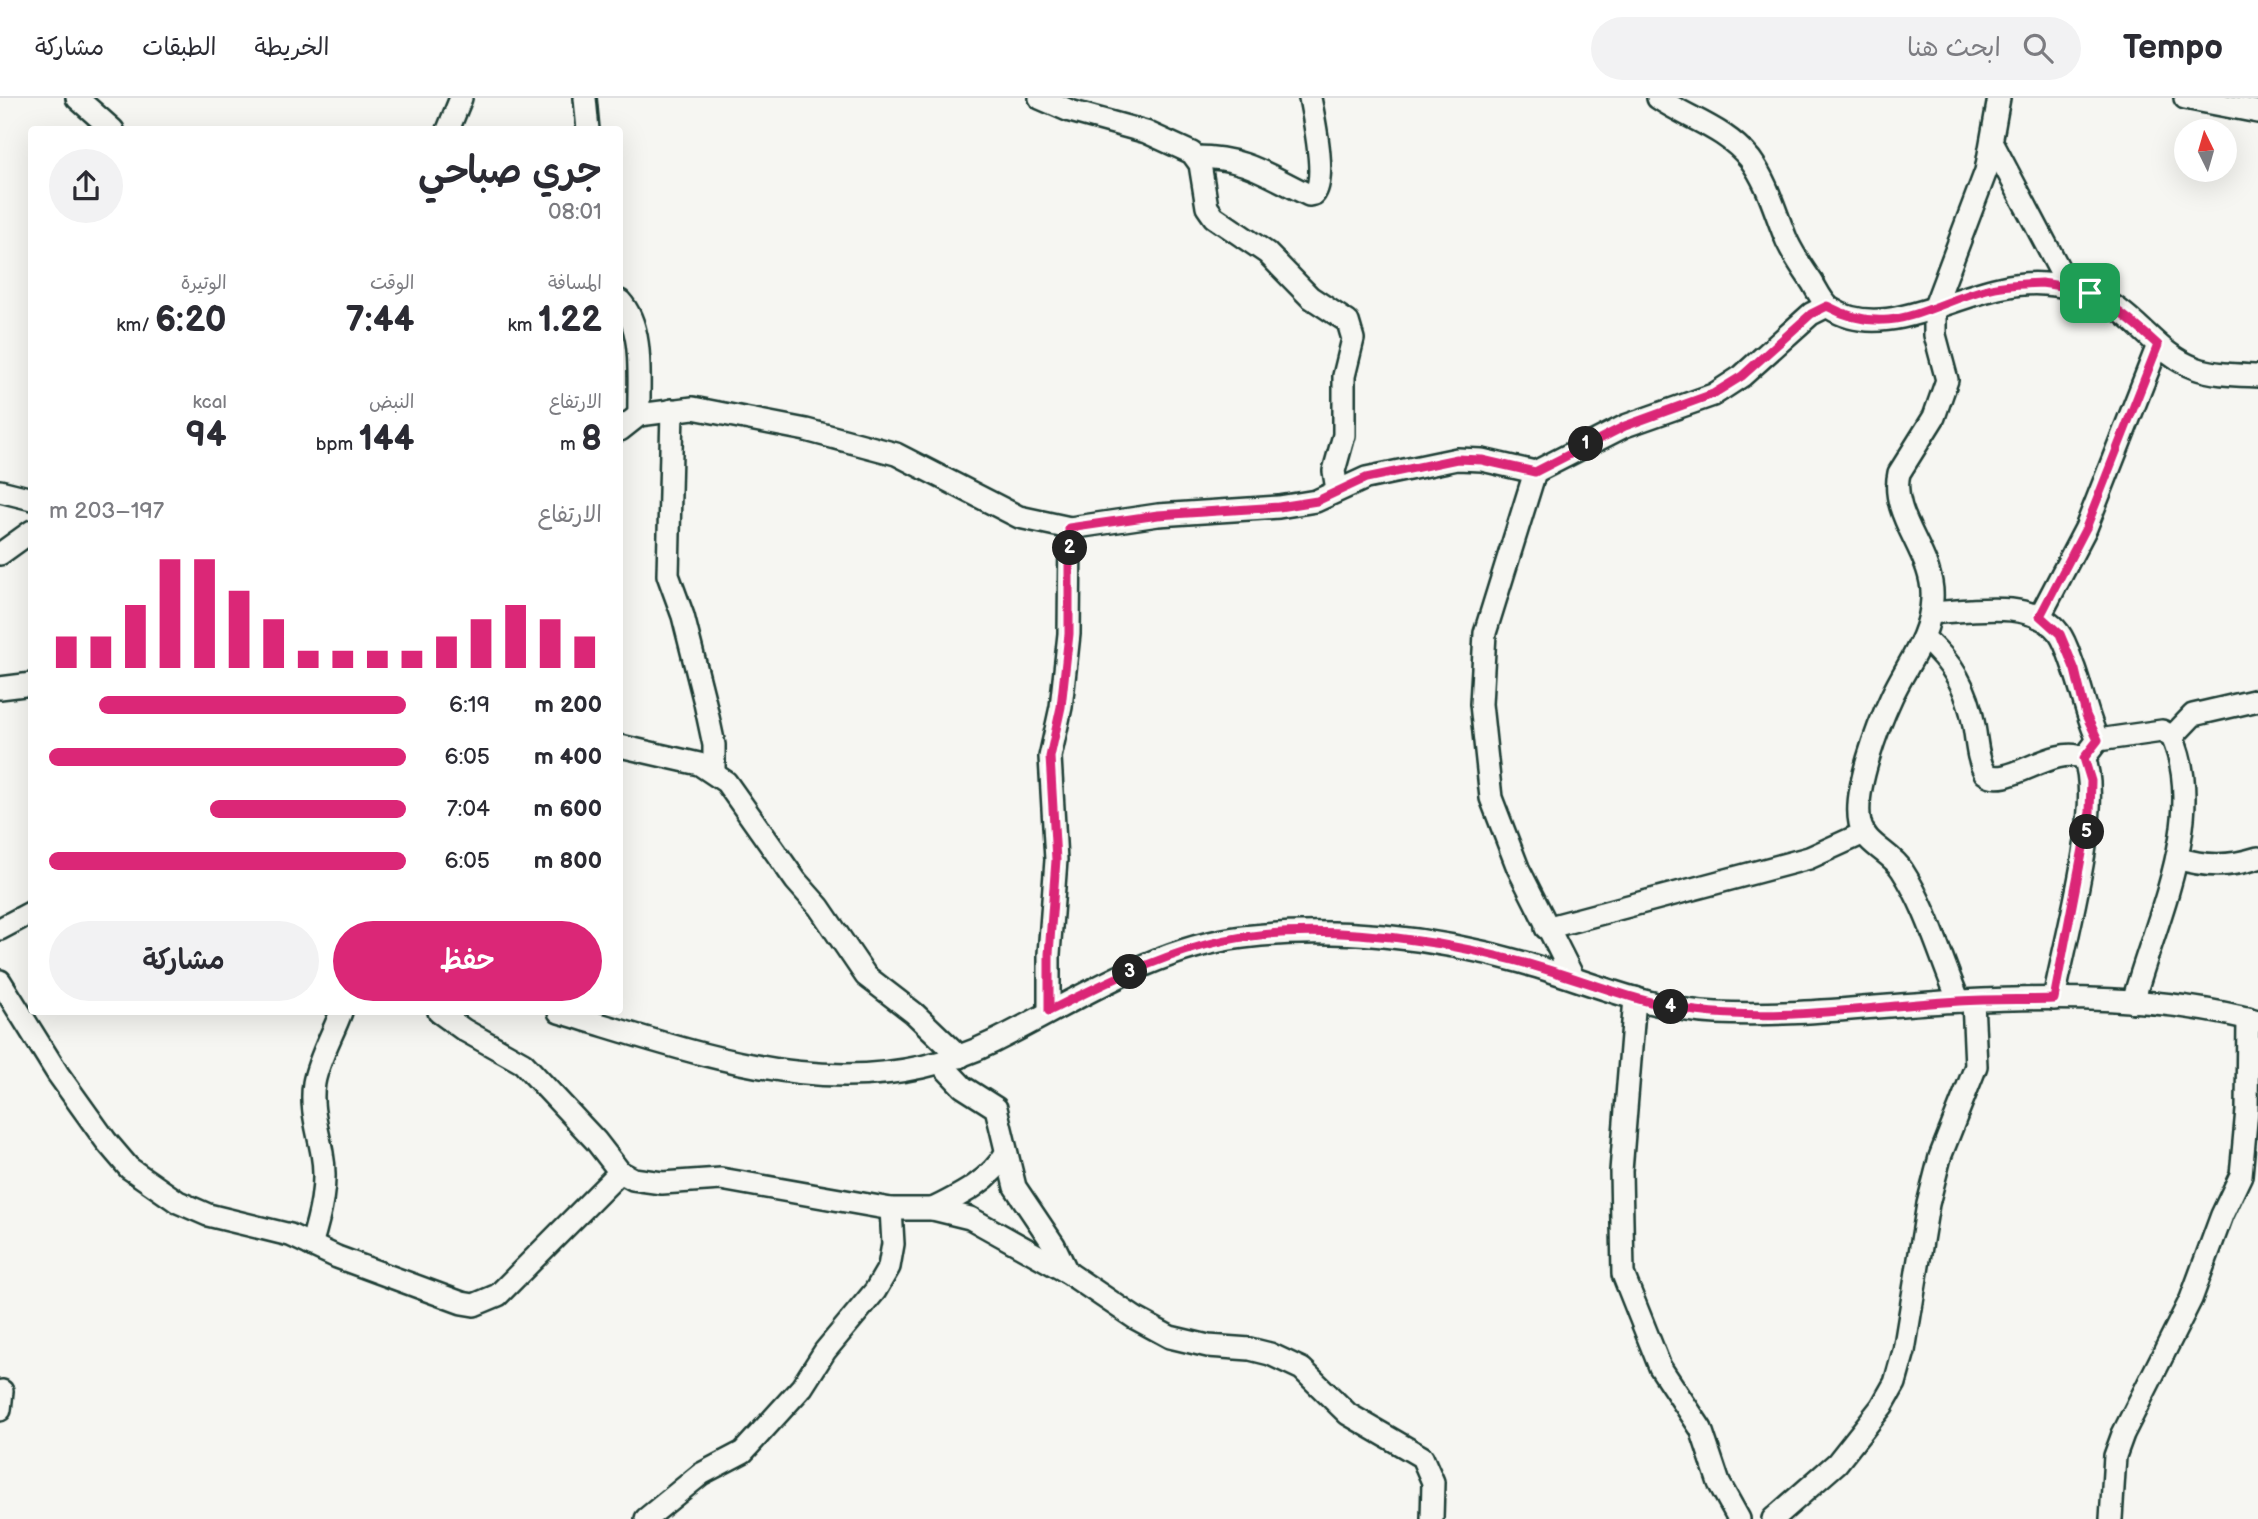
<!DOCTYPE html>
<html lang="ar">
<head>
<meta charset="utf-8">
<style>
  body { margin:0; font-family:"Balsamiq Sans","Playpen Sans Arabic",sans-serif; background:#f2f2f3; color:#2b2b33; direction:rtl; height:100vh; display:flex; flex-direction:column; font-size:26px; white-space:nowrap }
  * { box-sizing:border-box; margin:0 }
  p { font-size:23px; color:#7c7c81 }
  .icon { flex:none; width:38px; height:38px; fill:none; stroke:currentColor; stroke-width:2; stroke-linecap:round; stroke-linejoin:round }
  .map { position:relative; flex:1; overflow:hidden; direction:ltr }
  .panel { position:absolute; left:28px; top:28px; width:595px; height:889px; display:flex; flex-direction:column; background:#fff; border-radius:7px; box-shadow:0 7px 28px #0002; direction:rtl }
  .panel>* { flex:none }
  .needle { width:46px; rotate:355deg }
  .fabs { position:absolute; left:2174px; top:21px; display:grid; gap:14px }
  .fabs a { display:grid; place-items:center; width:63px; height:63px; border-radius:50%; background:#fff; box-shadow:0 7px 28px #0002; font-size:35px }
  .pin { position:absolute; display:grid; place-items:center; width:60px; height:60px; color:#fff; margin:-30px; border-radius:14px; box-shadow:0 4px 10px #0006 }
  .km { position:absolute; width:35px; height:35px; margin:-18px; border-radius:50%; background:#222; color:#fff; font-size:19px; line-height:35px; text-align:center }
  .round { display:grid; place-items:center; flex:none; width:74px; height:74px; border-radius:37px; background:#f2f2f3 }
  .summary { display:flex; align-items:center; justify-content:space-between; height:119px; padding:0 21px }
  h1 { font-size:38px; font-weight:600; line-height:52px }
  .metrics { display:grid; grid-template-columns:repeat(3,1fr); gap:10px; height:119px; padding:7px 21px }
  .metrics div { display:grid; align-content:center }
  .metrics b { font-size:35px; font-weight:600 }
  .metrics small { font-size:19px; font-weight:400 }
  .metrics p { font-size:19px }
  .chart { height:196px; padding:14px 21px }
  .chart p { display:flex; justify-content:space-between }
  .chart svg { width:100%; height:126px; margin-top:7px; stroke:#db2777; stroke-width:6 }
  .primary-button { display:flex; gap:14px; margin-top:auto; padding:14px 21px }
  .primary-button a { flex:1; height:80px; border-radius:42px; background:#db2777; color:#fff; font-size:28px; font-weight:600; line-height:80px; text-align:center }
  .primary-button a+a { background:#f2f2f3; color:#2b2b33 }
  ul { padding:0 21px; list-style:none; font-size:23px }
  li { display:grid; grid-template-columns:112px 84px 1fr; align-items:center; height:52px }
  li i { height:18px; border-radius:9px; background:#db2777 }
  header { display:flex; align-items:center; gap:42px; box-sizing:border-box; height:98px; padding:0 35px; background:#fff; border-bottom:2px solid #e1e1e2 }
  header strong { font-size:33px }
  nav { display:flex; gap:38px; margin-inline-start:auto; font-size:24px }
  .search { width:490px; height:63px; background:#f2f2f3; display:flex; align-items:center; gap:18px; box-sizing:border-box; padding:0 24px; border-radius:38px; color:#7c7c81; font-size:26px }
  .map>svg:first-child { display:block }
</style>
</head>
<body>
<header>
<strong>Tempo</strong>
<div class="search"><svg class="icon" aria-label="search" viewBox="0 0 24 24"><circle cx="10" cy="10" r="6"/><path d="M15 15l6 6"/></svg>ابحث هنا</div>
<nav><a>الخريطة</a><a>الطبقات</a><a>مشاركة</a></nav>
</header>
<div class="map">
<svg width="2258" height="1421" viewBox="0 0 2258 1421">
  <rect width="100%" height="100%" fill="#f6f6f2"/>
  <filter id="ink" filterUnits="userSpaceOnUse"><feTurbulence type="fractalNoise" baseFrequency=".0143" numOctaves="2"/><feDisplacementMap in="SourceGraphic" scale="14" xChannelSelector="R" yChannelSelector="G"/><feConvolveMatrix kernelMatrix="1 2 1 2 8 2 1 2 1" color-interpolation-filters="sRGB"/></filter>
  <g filter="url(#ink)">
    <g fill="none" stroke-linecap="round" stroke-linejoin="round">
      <defs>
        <g id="minor">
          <polyline points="77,0 113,32"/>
          <polyline points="585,0 588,32"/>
          <polyline points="1040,0 1070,13 1146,34 1192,55 1200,66 1207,109 1214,119 1267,155 1310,199 1348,224 1353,241 1344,278 1344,337 1334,373 1337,392"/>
          <path d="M 1658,0 C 1689,21 1725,30 1750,61 C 1769,87 1775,115 1787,143 C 1794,158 1803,171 1812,184 C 1817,192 1822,204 1830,210 C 1891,250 1972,179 2045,186 C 2072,188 2097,196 2119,212 C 2145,231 2164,259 2195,270 C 2214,277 2238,277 2258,278"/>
          <polyline points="2185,0 2258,14"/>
          <polyline points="448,32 461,0"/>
          <polyline points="1992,44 2068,188"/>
          <path d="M 1196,59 C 1245,59 1267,77 1309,97 L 1314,96 C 1327,81 1314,21 1310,0"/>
          <path d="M 620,203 C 645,230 638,283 639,317"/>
          <polyline points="672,312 668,477 683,518 705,605 714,647 714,674"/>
          <polyline points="620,332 639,317 693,310 806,332 896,356 1019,419 1070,430 1069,536 1061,609 1050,659 1056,762 1049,856 1049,913"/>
          <polyline points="0,393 32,401"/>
          <polyline points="1070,430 1158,417 1279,409 1316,403 1366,380 1457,361 1482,362 1535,374"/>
          <polyline points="0,456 32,433"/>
          <path d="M 1931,515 C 1969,513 2033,500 2059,535 C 2066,544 2070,560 2074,570 C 2083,595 2087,619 2098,642"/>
          <polyline points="2040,518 2086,430 2158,247"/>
          <path d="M 1924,540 C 1952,564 1968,591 1974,628 C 1977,645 1977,660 1985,675 C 2007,692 2052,646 2084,660 C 2104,706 2064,846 2054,901"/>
          <polyline points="0,590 32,586"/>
          <polyline points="2172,639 2193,617 2258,602"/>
          <polyline points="620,648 699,666 726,684 796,783 819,809 866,878 914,915 960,959"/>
          <path d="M 2084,660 L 2098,642 L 2162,633 L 2172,639 C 2208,718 2154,825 2133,904"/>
          <path d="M 2177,760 C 2206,769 2229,769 2258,760"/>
          <polyline points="1546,830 1809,760 1864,735"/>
          <polyline points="0,831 32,814"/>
          <polyline points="1573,879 1518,770 1491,700 1481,606 1485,535 1535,374 1625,328 1713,297 1742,278 1811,216 1827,208"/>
          <polyline points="0,883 58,976 106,1043 129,1070 178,1104 208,1117 290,1137 337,1159 462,1205 474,1207 498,1197 620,1074"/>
          <polyline points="1635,900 1621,1073 1623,1176 1660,1269 1701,1331 1719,1385 1739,1421"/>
          <path d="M 1959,903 C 1940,859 1928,812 1902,772 C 1891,754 1865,747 1860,725 C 1853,693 1878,628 1892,598 C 1908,564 1930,540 1932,501 C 1935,456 1889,419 1899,375 L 1934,319 L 1947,282 L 1935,237 L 1935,208 L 1986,73 L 1999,0"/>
          <polyline points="439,914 464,932 523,965 596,1043 620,1074 633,1081 662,1085 721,1081 891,1111 933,1111 970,1120 1067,1174 1135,1220 1170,1239 1208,1248 1250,1251 1270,1256 1302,1271 1348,1316 1422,1359 1433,1384 1432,1421"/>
          <path d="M 559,914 C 702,956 849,1015 993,944 C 1073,905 1152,850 1243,839 C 1333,828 1434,839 1521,864 C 1585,882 1649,912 1716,915 C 1798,919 1879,907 1961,903 C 2060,898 2162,898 2258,923"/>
          <polyline points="942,967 963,989 996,1010 1015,1089 1054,1147 1067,1174"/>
          <path d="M 933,1111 C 961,1097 990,1083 1006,1055"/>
          <path d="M 311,1147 C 320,1118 328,1086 322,1055 C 318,1032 310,1010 314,985 C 318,962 333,936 341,914"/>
          <polyline points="0,1312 2,1293"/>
          <polyline points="646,1421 701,1376 743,1354 802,1289 825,1253 875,1193 889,1169 893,1146 891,1111"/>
          <polyline points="1773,1421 1837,1365 1882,1308 1895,1285 1904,1253 1928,1106 1940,1059 1976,968 1973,903"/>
          <polyline points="2111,1421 2115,1358 2123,1336 2191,1201 2222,1117 2241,1077 2247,1012 2248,920"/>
        </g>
      </defs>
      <!-- minor casing -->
      <use href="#minor" stroke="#1f3d34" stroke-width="26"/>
      <!-- minor -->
      <use href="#minor" stroke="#f6f6f2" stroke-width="21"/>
    </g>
  </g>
  <g fill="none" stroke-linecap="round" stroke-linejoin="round" filter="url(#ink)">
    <defs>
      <path id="route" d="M 2041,185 C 2095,191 2120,212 2158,247 L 2086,430 L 2040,518 L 2060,536 L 2075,572 L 2086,617 L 2098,642 L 2084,660 L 2091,683 L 2090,714 L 2054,901 C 2023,902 1991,901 1959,903 C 1872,908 1783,924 1696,913 C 1633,905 1574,877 1513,862 C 1422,838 1297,822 1205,847 C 1150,862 1099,888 1049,913 L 1049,856 L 1056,762 L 1050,659 L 1061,609 L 1069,536 L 1069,430 L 1158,417 L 1279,409 L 1317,403 L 1366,380 L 1457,361 L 1482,362 L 1535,374 L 1625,328 L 1713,296 L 1742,278 L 1811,216 L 1827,208 C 1890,242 1927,207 1987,191 C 2004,186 2024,186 2041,185 Z"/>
    </defs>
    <!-- route casing -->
    <use href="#route" stroke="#fff" stroke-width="14"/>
    <!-- route -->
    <use href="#route" stroke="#db2777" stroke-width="9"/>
  </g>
</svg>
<div class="fabs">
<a><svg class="needle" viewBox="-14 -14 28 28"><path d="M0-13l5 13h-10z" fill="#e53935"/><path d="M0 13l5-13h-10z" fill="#7c7c81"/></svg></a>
</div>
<div class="pin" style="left:2090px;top:195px;background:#1e9e55"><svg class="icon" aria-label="arrive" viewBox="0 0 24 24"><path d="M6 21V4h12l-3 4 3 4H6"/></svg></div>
<b class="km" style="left:1586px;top:346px">1</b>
<b class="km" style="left:1070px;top:450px">2</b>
<b class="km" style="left:1130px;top:874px">3</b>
<b class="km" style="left:1671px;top:909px">4</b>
<b class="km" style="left:2087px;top:734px">5</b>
<section class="panel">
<div class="summary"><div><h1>جري صباحي</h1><p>08:01</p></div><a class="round"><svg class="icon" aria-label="share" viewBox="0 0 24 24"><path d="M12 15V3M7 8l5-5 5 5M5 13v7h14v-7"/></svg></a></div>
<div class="metrics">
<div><p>المسافة</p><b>1.22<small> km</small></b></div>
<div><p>الوقت</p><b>7:44</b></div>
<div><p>الوتيرة</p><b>6:20<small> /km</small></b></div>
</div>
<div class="metrics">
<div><p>الارتفاع</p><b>8<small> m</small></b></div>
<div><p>النبض</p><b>144<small> bpm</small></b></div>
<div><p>kcal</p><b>94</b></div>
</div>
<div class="chart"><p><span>الارتفاع</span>197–203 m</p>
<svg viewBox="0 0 160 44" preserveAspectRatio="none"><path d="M5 44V33M15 44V33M25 44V22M35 44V6M45 44V6M55 44V17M65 44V27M75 44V38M85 44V38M95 44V38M105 44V38M115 44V33M125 44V27M135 44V22M145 44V27M155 44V33"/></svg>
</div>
<ul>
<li><b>200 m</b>6:19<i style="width:86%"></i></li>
<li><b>400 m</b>6:05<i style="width:100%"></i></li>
<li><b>600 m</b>7:04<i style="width:55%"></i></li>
<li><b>800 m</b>6:05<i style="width:100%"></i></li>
</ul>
<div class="primary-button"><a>حفظ</a><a>مشاركة</a></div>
</section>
</div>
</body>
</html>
